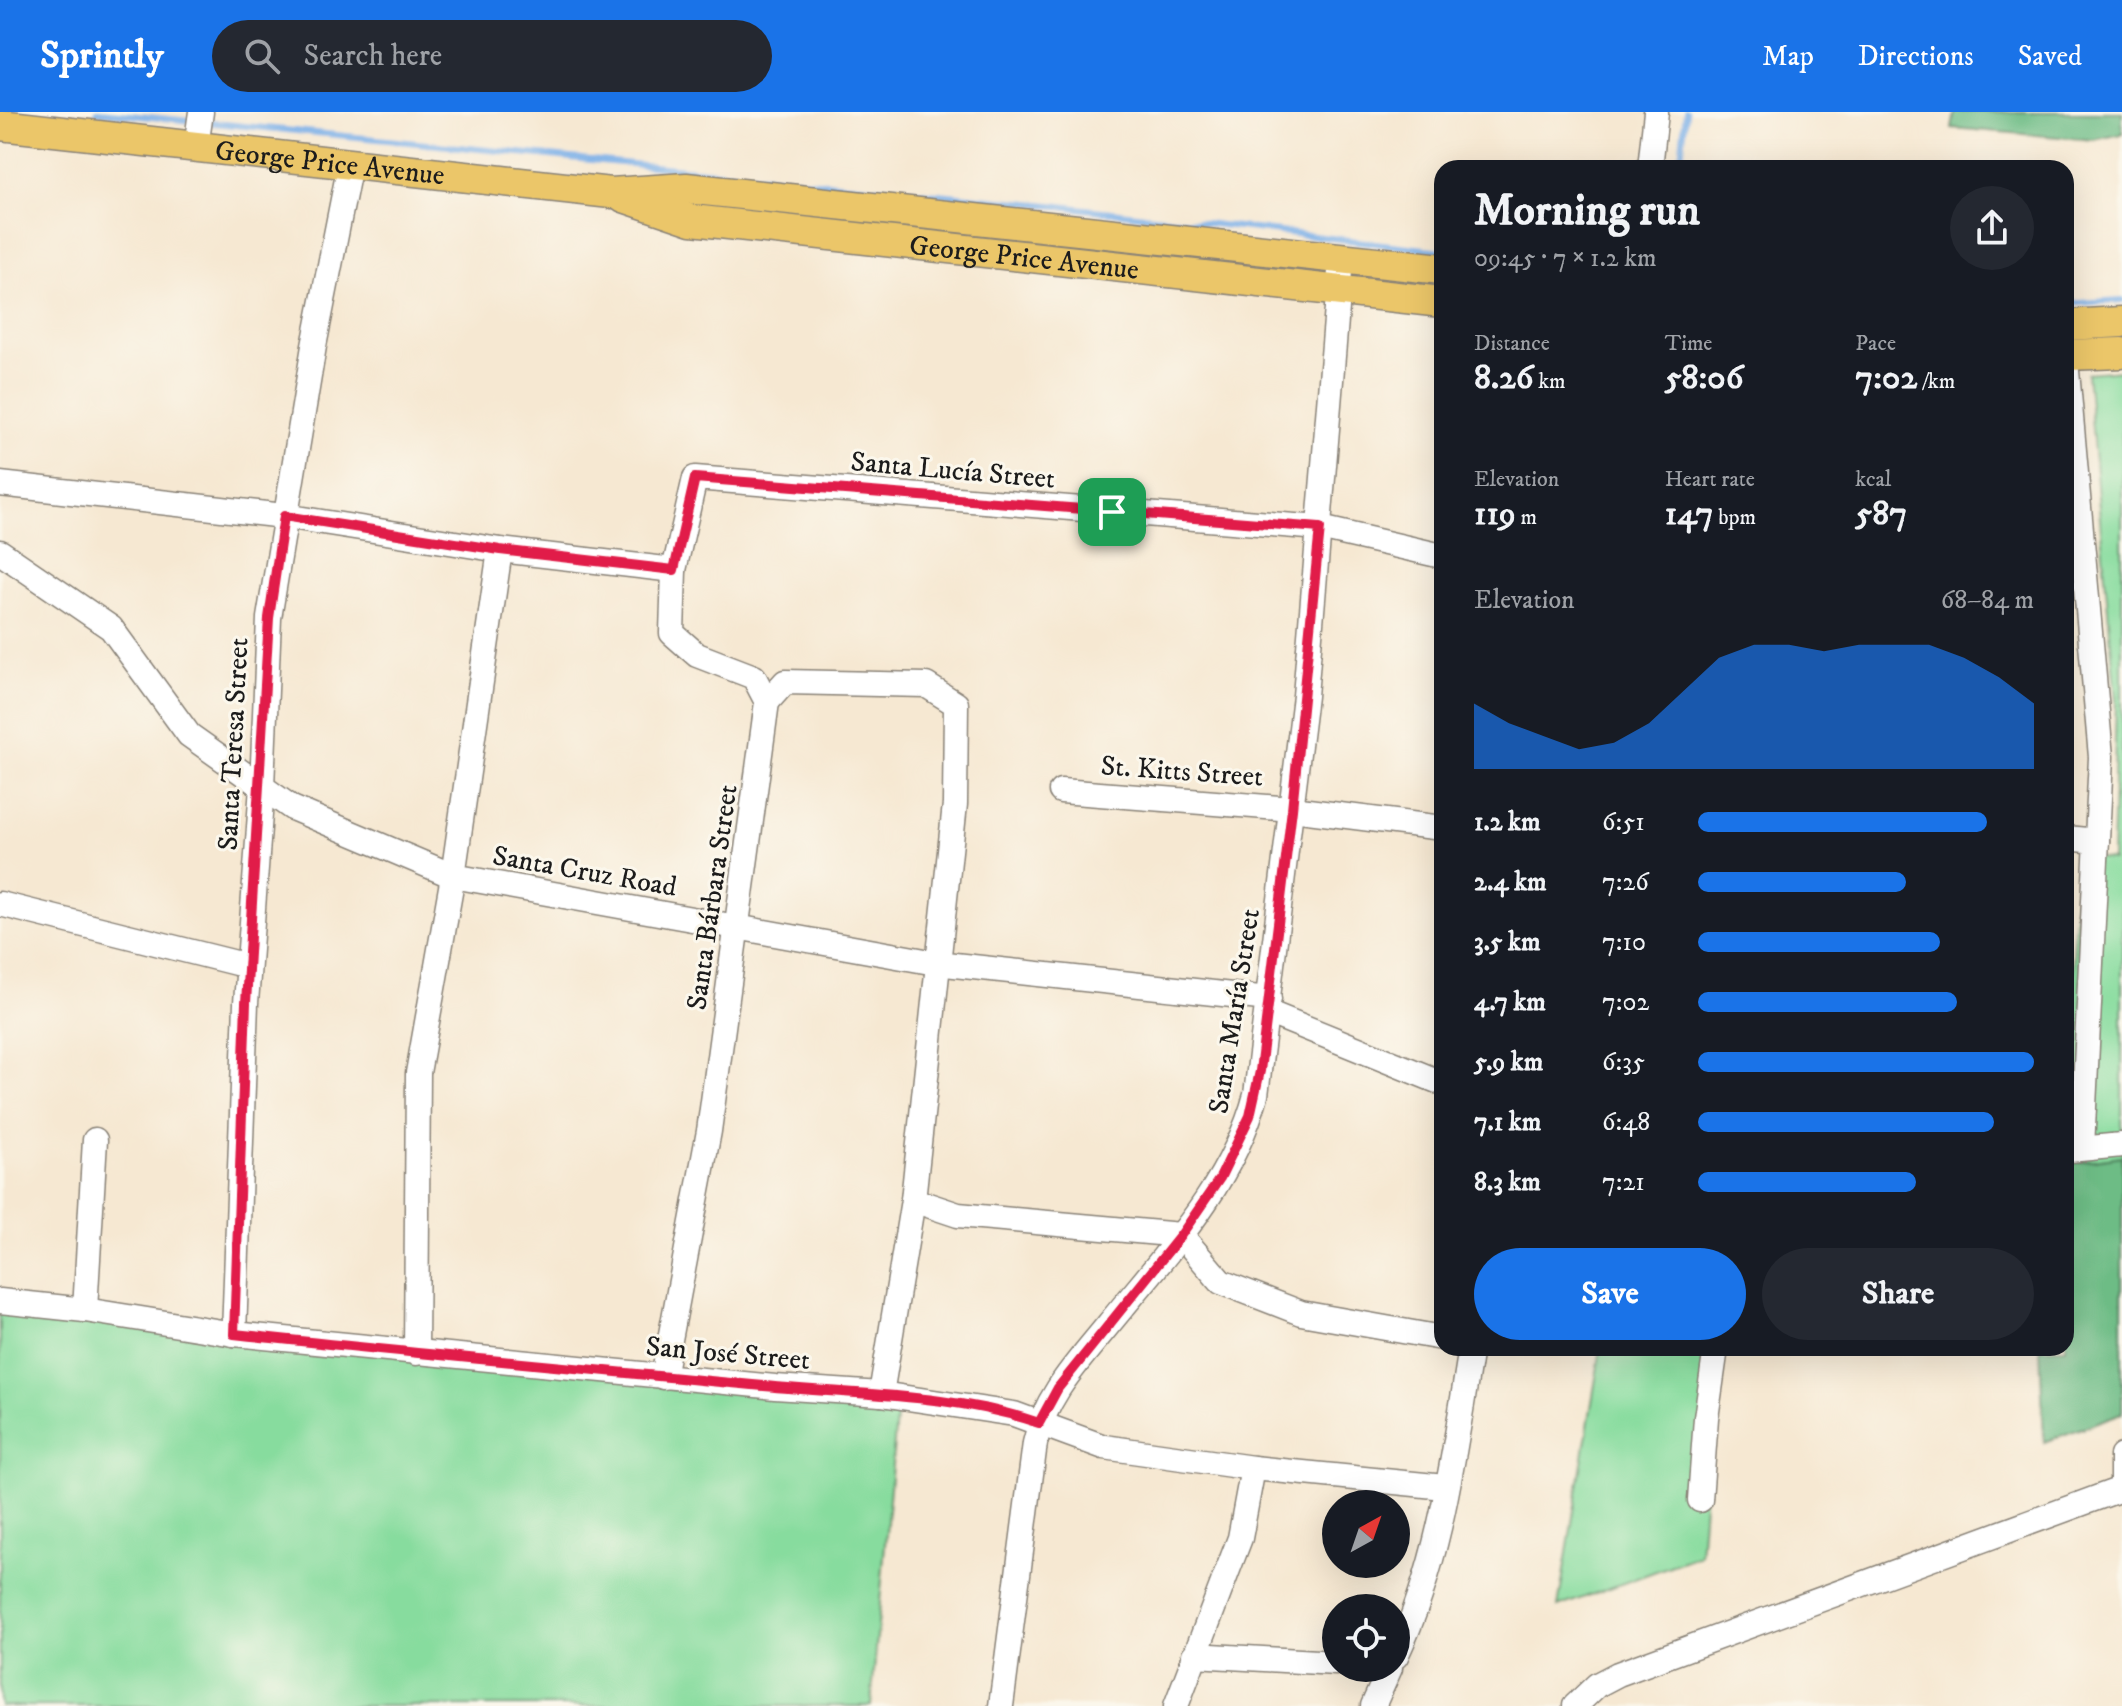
<!DOCTYPE html>
<html lang="en">
<head>
<meta charset="utf-8">
<style>
  body { margin:0; font-family:"IM FELL DW Pica",serif; background:#242831; color:#f1f3f6; height:100vh; display:flex; flex-direction:column; font-size:30px; white-space:nowrap }
  * { box-sizing:border-box; margin:0 }
  p { font-size:26px; color:#9ea1a6 }
  .icon { flex:none; width:44px; height:44px; fill:none; stroke:currentColor; stroke-width:2; stroke-linecap:round; stroke-linejoin:round }
  .map { position:relative; flex:1; overflow:hidden }
  .drawer { position:absolute; left:1434px; top:48px; width:640px; height:1196px; display:flex; flex-direction:column; background:#171b24; border-radius:24px; box-shadow:0 8px 32px #0002 }
  .drawer>* { flex:none }
  .needle { width:52px; rotate:40deg }
  .fabs { position:absolute; left:1322px; top:1378px; display:grid; gap:16px }
  .fabs a { display:grid; place-items:center; width:88px; height:88px; border-radius:50%; background:#171b24; box-shadow:0 8px 32px #0002; font-size:40px }
  .pin { position:absolute; display:grid; place-items:center; width:68px; height:68px; color:#fff; margin:-34px; border-radius:16px; box-shadow:0 4px 12px #0006 }
  .round { display:grid; place-items:center; flex:none; width:84px; height:84px; border-radius:42px; background:#242831 }
  .headline { display:flex; align-items:center; justify-content:space-between; height:136px; padding:0 40px }
  h1 { font-size:44px; font-weight:700; line-height:60px }
  .metrics { display:grid; grid-template-columns:repeat(3,1fr); gap:12px; height:136px; padding:8px 40px }
  .metrics div { display:grid; align-content:center }
  .metrics b { font-size:34px; font-weight:700 }
  .metrics small { font-size:22px; font-weight:400 }
  .metrics p { font-size:22px }
  .chart { height:224px; padding:16px 40px }
  .chart p { display:flex; justify-content:space-between }
  .chart svg { width:100%; height:144px; margin-top:8px; fill:#1a73e8; opacity:.7 }
  .cta { display:flex; gap:16px; margin-top:auto; padding:16px 40px }
  .cta a { flex:1; height:92px; border-radius:48px; background:#1a73e8; color:#fff; font-size:32px; font-weight:700; line-height:92px; text-align:center }
  .cta a+a { background:#242831; color:#f1f3f6 }
  ul { padding:0 40px; list-style:none; font-size:26px }
  li { display:grid; grid-template-columns:128px 96px 1fr; align-items:center; height:60px }
  li i { height:20px; border-radius:10px; background:#1a73e8 }
  header { display:flex; align-items:center; gap:48px; box-sizing:border-box; height:112px; padding:0 40px; background:#1a73e8; color:#fff }
  header strong { font-size:38px }
  nav { display:flex; gap:44px; margin-inline-start:auto; font-size:28px }
  .search { width:560px; height:72px; background:#242831; display:flex; align-items:center; gap:20px; box-sizing:border-box; padding:0 28px; border-radius:44px; color:#9ea1a6; font-size:30px }
  .map>svg:first-child { display:block }
</style>
</head>
<body>
<header>
<strong>Sprintly</strong>
<div class="search"><svg class="icon" aria-label="search" viewBox="0 0 24 24"><circle cx="10" cy="10" r="6"/><path d="M15 15l6 6"/></svg>Search here</div>
<nav><a>Map</a><a>Directions</a><a>Saved</a></nav>
</header>
<div class="map">
<svg width="2122" height="1594" viewBox="0 0 2122 1594">
  <rect width="100%" height="100%" fill="#fbf7ec"/>
  <filter id="ink" filterUnits="userSpaceOnUse"><feTurbulence type="fractalNoise" baseFrequency=".0125" numOctaves="2"/><feDisplacementMap in="SourceGraphic" scale="16" xChannelSelector="R" yChannelSelector="G"/><feConvolveMatrix kernelMatrix="1 2 1 2 8 2 1 2 1" color-interpolation-filters="sRGB"/></filter>
  <filter id="wash" filterUnits="userSpaceOnUse"><feTurbulence type="fractalNoise" baseFrequency=".006" numOctaves="4" result="noise"/><feDisplacementMap in="SourceGraphic" scale="32" xChannelSelector="R" yChannelSelector="G"/><feGaussianBlur stdDeviation="1.8" result="paint"/><feColorMatrix in="noise" values="0 0 0 0 0 0 0 0 0 0 0 0 0 0 0 0 0 1.4 0 .05"/><feComposite in="paint" operator="in"/></filter>
  <g filter="url(#wash)">
    <rect width="100%" height="100%" fill="#f6e8d2"/>
    <!-- green -->
    <g fill="#87dc9e" stroke="#527c5d" stroke-width="2">
      <polygon points="2122,258 2122,1044 2066,1052 2077,743 2112,748 2116,588 2087,261"/>
      <polygon points="0,1197 897,1295 871,1594 0,1594"/>
      <polygon points="1601,1236 1716,1236 1700,1443 1558,1495"/>
    </g>
    <!-- forest -->
    <g fill="#6dbc85" stroke="#446c50" stroke-width="2">
      <polygon points="1955,0 2122,0 2122,22 2094,28 1952,16"/>
      <polygon points="2122,1044 2122,1301 2044,1330 2040,1236 2066,1236 2066,1052"/>
    </g>
    <g fill="none" stroke-linecap="round" stroke-linejoin="round">
      <!-- stream -->
      <g stroke="#79aee7" stroke-width="6">
        <polyline points="97,0 193,9"/>
        <polyline points="204,10 1060,94 1442,139"/>
        <polyline points="1680,56 1686,0"/>
        <polyline points="2066,192 2122,188"/>
      </g>
    </g>
  </g>
  <g filter="url(#ink)">
    <g fill="none" stroke-linecap="round" stroke-linejoin="round">
      <defs>
        <g id="minor">
          <polyline points="196,35 201,0"/>
          <polyline points="1650,56 1656,0"/>
          <polyline points="2066,248 2101,645 2082,1036"/>
          <polyline points="0,372 284,404 500,438 674,458"/>
          <polyline points="0,440 111,516 189,623 292,696 453,764 936,851 1269,887"/>
          <polyline points="767,590 785,570 926,573 956,592 955,692 913,1088 881,1282"/>
          <polyline points="1061,679 1292,697 1442,716"/>
          <polyline points="2066,726 2097,729"/>
          <polyline points="0,792 248,854"/>
          <polyline points="1267,900 1442,971"/>
          <polyline points="2069,1038 2122,1033"/>
          <polyline points="913,1088 958,1103 1181,1123 1221,1170 1301,1201 1442,1226"/>
          <polyline points="0,1189 85,1198 234,1222 775,1275 881,1282 1014,1302 1104,1335 1253,1356 1445,1375"/>
          <polyline points="85,1198 95,1028"/>
          <polyline points="234,1222 246,891 262,675 269,506 314,234 350,52"/>
          <polyline points="416,1241 418,961 453,764 500,438"/>
          <polyline points="663,1265 709,1019 767,590 754,565 697,543 672,521 674,458 695,366 1320,416 1442,444"/>
          <polyline points="2122,1344 2122,1379"/>
          <polyline points="1700,1388 1706,1306 1716,1236"/>
          <polyline points="1194,1543 1336,1551"/>
          <path d="M 1396,1544 C 1441,1449 1454,1340 1471,1236"/>
          <path d="M 1001,1594 L 1035,1331 C 1045,1284 1078,1250 1108,1213 C 1165,1143 1232,1073 1256,983 L 1305,584 L 1341,147"/>
          <polyline points="1176,1594 1240,1426 1253,1356"/>
          <polyline points="1373,1594 1390,1556"/>
          <polyline points="1575,1594 1597,1573 1618,1562 2121,1377"/>
        </g>
        <g id="major">
          <path id="s1" d="M 0,13 L 611,81 L 686,76 L 1442,157"/>
          <path id="s2" d="M 624,85 L 692,108 L 1442,190"/>
          <polyline points="2066,213 2122,210"/>
          <polyline points="2066,243 2122,241"/>
        </g>
      </defs>
      <!-- minor casing -->
      <use href="#minor" stroke="#898277" stroke-width="27"/>
      <!-- major casing -->
      <use href="#major" stroke="#898277" stroke-width="33"/>
      <!-- minor -->
      <use href="#minor" stroke="#fff" stroke-width="24"/>
      <!-- major -->
      <use href="#major" stroke="#ebc669" stroke-width="30"/>
    </g>
  </g>
  <g fill="none" stroke-linecap="round" stroke-linejoin="round" filter="url(#ink)">
    <defs>
      <path id="route" d="M 695,366 L 1320,416 L 1292,697 L 1260,959 L 1250,1004 L 1220,1066 L 1181,1123 L 1058,1276 L 1039,1311 C 952,1281 855,1283 764,1274 C 587,1257 410,1241 234,1222 L 246,891 L 269,506 L 284,404 L 500,438 L 674,458 Z"/>
    </defs>
    <!-- route casing -->
    <use href="#route" stroke="#fff" stroke-width="16"/>
    <!-- route -->
    <use href="#route" stroke="#e11d48" stroke-width="10"/>
  </g>
  <g text-anchor="middle" stroke-width="6" stroke-linejoin="round" paint-order="stroke">
    <!-- street labels -->
    <g font-size="28" fill="#1c1c1c" stroke="#fbf7ec">
      <text dy="10" stroke="none"><textPath href="#s1" startOffset="332">George Price Avenue</textPath></text>
      <text dy="10" stroke="none"><textPath href="#s2" startOffset="406">George Price Avenue</textPath></text>
      <text transform="translate(953 357) rotate(5)" y="10">Santa Lucía Street</text>
      <text transform="translate(232 632) rotate(-87)" y="10">Santa Teresa Street</text>
      <text transform="translate(1182 658) rotate(4)" y="10">St. Kitts Street</text>
      <text transform="translate(585 758) rotate(10)" y="10">Santa Cruz Road</text>
      <text transform="translate(711 785) rotate(-82)" y="10">Santa Bárbara Street</text>
      <text transform="translate(1233 899) rotate(-81)" y="10">Santa María Street</text>
      <text transform="translate(728 1240) rotate(5)" y="10">San José Street</text>
    </g>
  </g>
</svg>
<div class="fabs">
<a><svg class="needle" viewBox="-14 -14 28 28"><path d="M0-13l5 13h-10z" fill="#e53935"/><path d="M0 13l5-13h-10z" fill="#9ea1a6"/></svg></a>
<a><svg class="icon" aria-label="locate" viewBox="0 0 24 24"><circle cx="12" cy="12" r="6"/><path d="M12 2v4M12 18v4M2 12h4M18 12h4"/></svg></a>
</div>
<div class="pin" style="left:1112px;top:400px;background:#1e9e55"><svg class="icon" aria-label="arrive" viewBox="0 0 24 24"><path d="M6 21V4h12l-3 4 3 4H6"/></svg></div>
<section class="drawer">
<div class="headline"><div><h1>Morning run</h1><p>09:45 · 7 × 1.2 km</p></div><a class="round"><svg class="icon" aria-label="share" viewBox="0 0 24 24"><path d="M12 15V3M7 8l5-5 5 5M5 13v7h14v-7"/></svg></a></div>
<div class="metrics">
<div><p>Distance</p><b>8.26<small> km</small></b></div>
<div><p>Time</p><b>58:06</b></div>
<div><p>Pace</p><b>7:02<small> /km</small></b></div>
</div>
<div class="metrics">
<div><p>Elevation</p><b>119<small> m</small></b></div>
<div><p>Heart rate</p><b>147<small> bpm</small></b></div>
<div><p>kcal</p><b>587</b></div>
</div>
<div class="chart"><p><span>Elevation</span>68–84 m</p>
<svg viewBox="0 0 160 44" preserveAspectRatio="none"><path d="M0 44V24L10 30L20 34L30 38L40 36L50 30L60 20L70 10L80 6L90 6L100 8L110 6L120 6L130 6L140 10L150 16L160 24V44z"/></svg>
</div>
<ul>
<li><b>1.2 km</b>6:51<i style="width:86%"></i></li>
<li><b>2.4 km</b>7:26<i style="width:62%"></i></li>
<li><b>3.5 km</b>7:10<i style="width:72%"></i></li>
<li><b>4.7 km</b>7:02<i style="width:77%"></i></li>
<li><b>5.9 km</b>6:35<i style="width:100%"></i></li>
<li><b>7.1 km</b>6:48<i style="width:88%"></i></li>
<li><b>8.3 km</b>7:21<i style="width:65%"></i></li>
</ul>
<div class="cta"><a>Save</a><a>Share</a></div>
</section>
</div>
</body>
</html>
